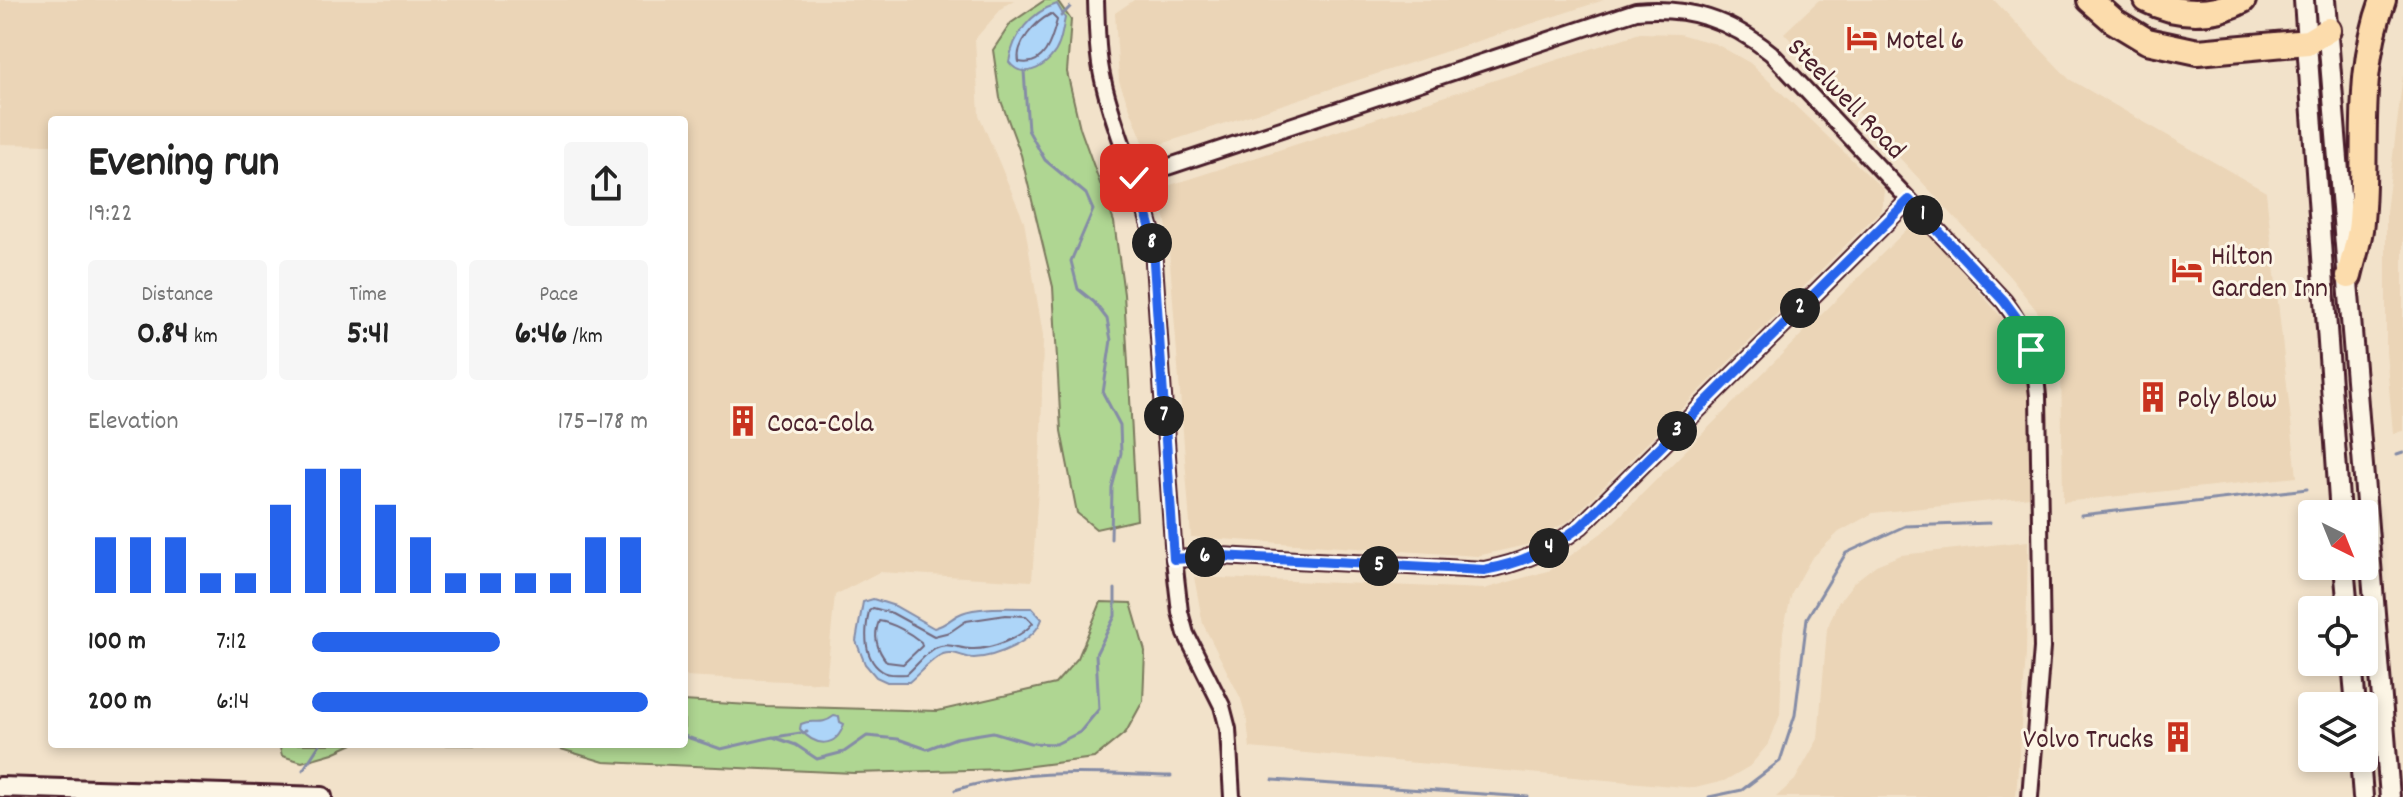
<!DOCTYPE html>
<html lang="en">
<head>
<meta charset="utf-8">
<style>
  body { margin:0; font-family:Dekko,sans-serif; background:#f6f6f6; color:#222; height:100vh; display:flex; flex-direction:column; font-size:30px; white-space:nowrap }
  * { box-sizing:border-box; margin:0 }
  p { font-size:26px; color:#767676 }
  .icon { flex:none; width:44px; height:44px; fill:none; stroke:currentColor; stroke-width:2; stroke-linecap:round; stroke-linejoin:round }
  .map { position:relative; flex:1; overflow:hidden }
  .drawer { position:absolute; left:48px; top:116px; width:640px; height:632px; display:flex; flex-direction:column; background:#fff; border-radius:8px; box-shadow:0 4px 12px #0003 }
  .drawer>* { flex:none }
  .needle { width:52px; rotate:137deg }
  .fabs { position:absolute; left:2298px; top:500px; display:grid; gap:16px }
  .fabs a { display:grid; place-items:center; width:80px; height:80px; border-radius:8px; background:#fff; box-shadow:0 4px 12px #0003; font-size:40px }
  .pin { position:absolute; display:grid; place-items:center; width:68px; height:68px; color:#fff; margin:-34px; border-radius:16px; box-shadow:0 4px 12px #0006 }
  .km { position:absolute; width:40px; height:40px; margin:-20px; border-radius:50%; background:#222; color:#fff; font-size:22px; line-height:40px; text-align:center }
  .round { display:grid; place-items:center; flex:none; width:84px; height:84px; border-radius:8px; background:#f6f6f6 }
  .summary { display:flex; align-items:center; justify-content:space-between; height:136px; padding:0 40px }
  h1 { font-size:44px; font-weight:700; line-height:60px }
  .metrics { display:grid; grid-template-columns:repeat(3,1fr); gap:12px; height:136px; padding:8px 40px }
  .metrics div { display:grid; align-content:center; border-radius:8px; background:#f6f6f6; text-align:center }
  .metrics b { font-size:34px; font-weight:700 }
  .metrics small { font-size:22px; font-weight:400 }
  .metrics p { font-size:22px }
  .chart { height:224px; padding:16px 40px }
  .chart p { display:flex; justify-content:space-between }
  .chart svg { width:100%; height:144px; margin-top:8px; stroke:#2563eb; stroke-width:6 }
  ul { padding:0 40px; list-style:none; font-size:26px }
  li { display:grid; grid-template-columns:128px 96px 1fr; align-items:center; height:60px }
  li i { height:20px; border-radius:10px; background:#2563eb }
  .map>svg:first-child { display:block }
</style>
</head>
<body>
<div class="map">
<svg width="2403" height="797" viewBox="0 0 2403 797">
  <rect width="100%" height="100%" fill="#f2e2ca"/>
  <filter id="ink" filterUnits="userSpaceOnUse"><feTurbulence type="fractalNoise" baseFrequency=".0125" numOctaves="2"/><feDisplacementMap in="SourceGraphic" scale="16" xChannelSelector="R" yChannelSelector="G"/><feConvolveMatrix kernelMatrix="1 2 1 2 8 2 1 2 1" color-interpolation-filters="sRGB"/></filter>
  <g filter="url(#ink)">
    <!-- built -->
    <g fill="#ebd5b7">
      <polygon points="0,0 1014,0 1004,6 975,39 979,115 1024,221 1043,335 1041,442 1032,581 879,572 835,595 826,683 684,676 684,120 52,120 52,145 0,144"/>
      <polygon points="1134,0 1604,0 1146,149 1119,81 1115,13"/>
      <polygon points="1819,0 1994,0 2069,79 2266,192 2297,477 2063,502 2061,363 2037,311 2010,277 1784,33"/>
      <polygon points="1640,33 1679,34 1716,44 1750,63 1884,190 1882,209 1570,520 1526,545 1477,556 1191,537 1170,262 1166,221 1158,189"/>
      <polygon points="2403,75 2403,431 2393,433 2386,352 2386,212"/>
      <polygon points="1912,224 1925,229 2010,327 2025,362 2029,388 2031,497 1873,513 1839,532 1811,559 1792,593 1783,631 1780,715 1769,743 1750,766 1724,781 1695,788 1250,748 1247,721 1241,699 1203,624 1194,577 1484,589 1551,570 1607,529"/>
      <polygon points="2028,541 2026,654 2016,797 1776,797 1795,780 1818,739 1827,629 1837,604 1854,582 1876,565 1901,555"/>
    </g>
    <!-- green -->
    <g fill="#afd692" stroke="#7c7a5e" stroke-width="2">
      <polygon points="1045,0 1057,0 1071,20 1067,72 1080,128 1114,222 1124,294 1137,520 1096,529 1077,513 1061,431 1053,287 1021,155 1000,98 993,50 1011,23"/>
      <polygon points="1101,602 1131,603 1145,651 1143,701 1126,732 1094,758 1008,769 854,773 604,762 551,746 403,744 684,744 684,701 766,706 938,711 1055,684 1078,658"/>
      <polygon points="279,744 353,744 333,753 302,762 282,756"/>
    </g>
    <!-- water -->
    <g fill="#add5f8" stroke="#858ca6" stroke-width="2">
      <path d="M 1057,4 L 1065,18 C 1063,27 1062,36 1059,44 C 1052,64 1024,83 1009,62 C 1013,35 1031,12 1057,4 Z"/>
      <path d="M 873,599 L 895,606 L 934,628 C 949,624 951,617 962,613 C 977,606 1014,608 1032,608 L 1042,619 C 1035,641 996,657 974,658 C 963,658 954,650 943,654 C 933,657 918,675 909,682 L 887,682 L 876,677 L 865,664 L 856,641 L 863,602 Z"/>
      <path d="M 834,716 L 839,717 L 840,722 L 844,724 C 836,749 815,747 800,729 L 801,724 C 814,718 820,727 834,716 Z"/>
    </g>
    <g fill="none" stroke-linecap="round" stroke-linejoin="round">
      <!-- shore -->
      <g stroke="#72687d" stroke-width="2">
        <path d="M 1051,14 L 1057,20 C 1052,39 1045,68 1019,62 C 1015,44 1035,22 1051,14 Z"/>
        <path d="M 873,608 L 892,613 L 934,636 L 950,632 L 966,621 L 1006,615 L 1026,616 L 1033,623 C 1021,638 990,650 971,649 C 958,649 948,641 935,648 C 925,654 916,666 907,674 C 900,674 888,676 882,671 C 862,658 865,630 869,611 Z"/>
        <path d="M 879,621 C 893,623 910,633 921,642 L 922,646 L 903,664 L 887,662 C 877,650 873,636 879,621 Z"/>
      </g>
      <!-- stream -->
      <g stroke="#858ca6" stroke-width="3">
        <polyline points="1061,16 1070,7"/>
        <polyline points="1024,71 1028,130 1045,160 1086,194 1093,210 1071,261 1078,289 1094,302 1107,319 1111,340 1103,393 1120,425 1121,453 1112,488 1111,539"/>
        <polyline points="2397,455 2403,453"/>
        <polyline points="2081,515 2307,489"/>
        <polyline points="684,736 721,749 773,737 796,745 817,759 844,752 867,736 898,739 927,749 956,738 993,732 1030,743 1056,744 1080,732 1099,709 1096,654 1115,616 1115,589"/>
        <polyline points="775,737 807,732"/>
        <polyline points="303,770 320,744"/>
        <polyline points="1273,780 1528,797"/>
        <path d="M 955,790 C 1028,767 1096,774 1171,776"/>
        <polyline points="1709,797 1742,790 1780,761 1795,715 1807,618 1846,553 1905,526 1990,523"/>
      </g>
      <defs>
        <g id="street">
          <path d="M 1096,0 C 1097,27 1097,54 1103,80 C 1114,132 1139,181 1152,233 L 1174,559 L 1180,612 L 1186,634 L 1222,706 L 1228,729 L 1232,797"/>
          <path d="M 1134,178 L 1636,11 C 1689,6 1730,20 1771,53 L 2004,301 C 2026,330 2035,360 2038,396 L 2042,648 L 2030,797"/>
          <path d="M 1174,559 L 1221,556 L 1484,570 C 1523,563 1549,550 1581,526 L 1909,200"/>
        </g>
        <g id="secondary">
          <polyline points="2304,0 2340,514"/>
          <polyline points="2325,0 2390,797"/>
          <polyline points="2344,566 2348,610"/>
          <polyline points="2352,662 2356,706"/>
          <polyline points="2360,758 2363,797"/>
          <polyline points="0,787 322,797"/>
        </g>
        <g id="highway">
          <polyline points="2090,0 2114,21 2147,41 2198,52 2308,42 2328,30"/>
          <path d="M 2147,0 C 2177,16 2214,16 2243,0"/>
          <path d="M 2349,276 C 2353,258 2360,239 2361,221 C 2368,144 2355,77 2383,0"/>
        </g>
      </defs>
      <!-- street casing -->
      <use href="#street" stroke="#4a1f2b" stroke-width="20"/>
      <!-- secondary casing -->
      <use href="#secondary" stroke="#4a1f2b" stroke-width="24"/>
      <!-- highway casing -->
      <use href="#highway" stroke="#4a1f2b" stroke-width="30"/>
      <!-- street -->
      <use href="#street" stroke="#fcf5e5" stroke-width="14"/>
      <!-- secondary -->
      <use href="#secondary" stroke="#fcf5e5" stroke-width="18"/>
      <!-- highway -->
      <use href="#highway" stroke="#fcdcac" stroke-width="24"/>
    </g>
  </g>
  <g fill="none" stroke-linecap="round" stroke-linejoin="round" filter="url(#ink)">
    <defs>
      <path id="route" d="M 1134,178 L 1144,204 L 1152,233 L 1174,559 L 1221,556 L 1484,570 C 1523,563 1549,550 1581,526 L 1909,200 L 2004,301 L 2018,320 L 2031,350"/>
    </defs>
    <!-- route casing -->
    <use href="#route" stroke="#fff" stroke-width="16"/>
    <!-- route -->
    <use href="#route" stroke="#2563eb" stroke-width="10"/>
  </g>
  <!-- icons -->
  <defs>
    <symbol id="hotel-bare" viewBox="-9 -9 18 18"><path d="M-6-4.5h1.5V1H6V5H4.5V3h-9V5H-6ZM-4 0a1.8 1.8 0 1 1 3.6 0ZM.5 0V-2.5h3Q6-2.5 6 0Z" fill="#c8321e" stroke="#fcf5e5" stroke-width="2.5" paint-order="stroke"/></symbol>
    <symbol id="building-bare" viewBox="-9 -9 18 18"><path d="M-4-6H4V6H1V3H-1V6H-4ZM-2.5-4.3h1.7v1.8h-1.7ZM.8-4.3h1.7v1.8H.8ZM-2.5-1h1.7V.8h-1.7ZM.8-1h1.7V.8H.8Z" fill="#c8321e" stroke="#fcf5e5" stroke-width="2.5" paint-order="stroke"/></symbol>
  </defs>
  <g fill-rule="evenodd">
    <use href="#hotel-bare" x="1840" y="16" width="44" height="44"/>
    <use href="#hotel-bare" x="2165" y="248" width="44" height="44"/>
    <use href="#building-bare" x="2131" y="375" width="44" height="44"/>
    <use href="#building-bare" x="721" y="399" width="44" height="44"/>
    <use href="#building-bare" x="2156" y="715" width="44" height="44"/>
  </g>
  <g text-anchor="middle" stroke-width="6" stroke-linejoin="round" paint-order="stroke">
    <!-- poi labels -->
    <g font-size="28" fill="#4a1f2b" stroke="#fcf5e5" text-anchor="start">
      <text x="1886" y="48">Motel 6</text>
      <text x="2211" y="264">Hilton<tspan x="2211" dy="32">Garden Inn</tspan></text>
      <text x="2177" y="407">Poly Blow</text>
      <text x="767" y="431">Coca-Cola</text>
      <text x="2154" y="747" text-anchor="end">Volvo Trucks</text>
    </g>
    <!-- street labels -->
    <g font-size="28" fill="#4a1f2b" stroke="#fcf5e5">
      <text transform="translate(1848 97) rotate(46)" y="10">Steelwell Road</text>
    </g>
  </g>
</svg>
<div class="fabs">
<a><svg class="needle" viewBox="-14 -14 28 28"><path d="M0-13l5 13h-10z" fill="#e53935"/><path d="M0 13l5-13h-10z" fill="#767676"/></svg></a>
<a><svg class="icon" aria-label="locate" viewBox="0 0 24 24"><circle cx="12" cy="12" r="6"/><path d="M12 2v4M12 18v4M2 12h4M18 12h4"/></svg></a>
<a><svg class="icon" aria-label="layers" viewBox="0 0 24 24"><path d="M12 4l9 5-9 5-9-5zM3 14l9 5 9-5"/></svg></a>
</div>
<div class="pin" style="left:2031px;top:350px;background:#1e9e55"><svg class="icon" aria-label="arrive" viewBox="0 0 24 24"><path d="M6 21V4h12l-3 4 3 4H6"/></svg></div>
<div class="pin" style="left:1134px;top:178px;background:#d93025"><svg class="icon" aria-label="check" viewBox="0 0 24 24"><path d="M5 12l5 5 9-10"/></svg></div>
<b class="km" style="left:1923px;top:215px">1</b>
<b class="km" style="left:1800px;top:308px">2</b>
<b class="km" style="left:1677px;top:431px">3</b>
<b class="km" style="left:1549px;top:548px">4</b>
<b class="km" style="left:1379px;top:566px">5</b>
<b class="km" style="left:1205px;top:557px">6</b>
<b class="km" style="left:1164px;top:416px">7</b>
<b class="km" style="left:1152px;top:243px">8</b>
<section class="drawer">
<div class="summary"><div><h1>Evening run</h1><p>19:22</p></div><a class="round"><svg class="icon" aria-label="share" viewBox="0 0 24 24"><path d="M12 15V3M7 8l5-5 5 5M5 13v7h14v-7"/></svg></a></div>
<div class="metrics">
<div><p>Distance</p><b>0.84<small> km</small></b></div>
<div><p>Time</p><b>5:41</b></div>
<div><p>Pace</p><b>6:46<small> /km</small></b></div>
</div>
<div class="chart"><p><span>Elevation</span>175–178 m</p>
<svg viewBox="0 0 160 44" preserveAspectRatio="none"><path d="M5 44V27M15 44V27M25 44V27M35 44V38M45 44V38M55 44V17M65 44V6M75 44V6M85 44V17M95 44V27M105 44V38M115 44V38M125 44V38M135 44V38M145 44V27M155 44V27"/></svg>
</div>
<ul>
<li><b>100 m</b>7:12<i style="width:56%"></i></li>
<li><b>200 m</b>6:14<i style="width:100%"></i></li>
</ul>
</section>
</div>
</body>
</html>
